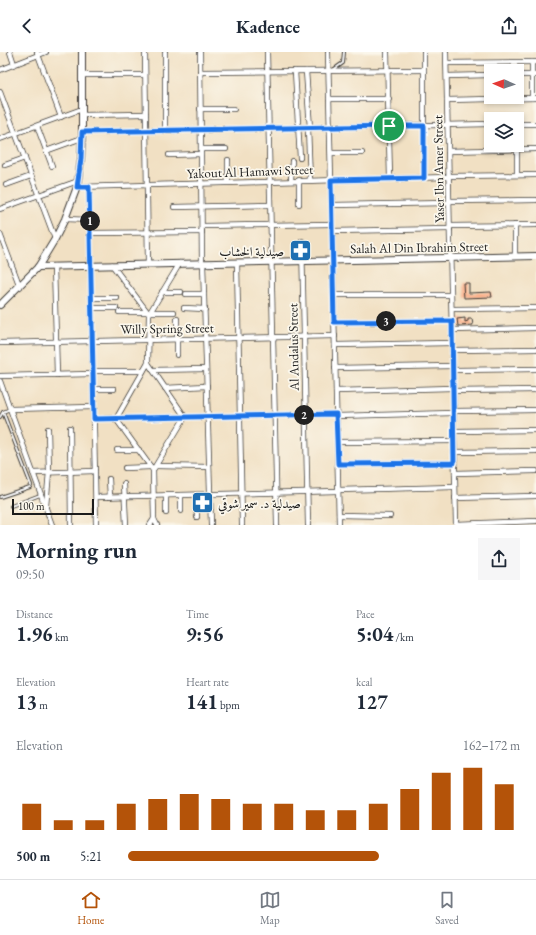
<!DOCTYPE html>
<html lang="en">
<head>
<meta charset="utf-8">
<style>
  body { margin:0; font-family:"EB Garamond",Amiri,serif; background:#f6f6f7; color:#1f2937; height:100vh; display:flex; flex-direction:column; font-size:15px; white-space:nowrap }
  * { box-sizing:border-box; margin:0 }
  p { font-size:13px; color:#747a83 }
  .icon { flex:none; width:22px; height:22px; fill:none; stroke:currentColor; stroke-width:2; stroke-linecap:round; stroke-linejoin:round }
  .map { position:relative; height:473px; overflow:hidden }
  .drawer { display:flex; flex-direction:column; background:#fff; flex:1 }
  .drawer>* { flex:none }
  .needle { width:26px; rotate:272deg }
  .tools { position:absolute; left:484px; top:12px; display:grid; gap:8px }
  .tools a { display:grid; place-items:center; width:40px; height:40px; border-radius:0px; background:#fff; box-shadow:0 2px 6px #0003; font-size:20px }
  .scale { position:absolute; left:12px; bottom:10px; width:82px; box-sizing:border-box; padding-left:4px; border:2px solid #1c1c1c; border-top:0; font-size:11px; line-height:14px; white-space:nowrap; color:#1c1c1c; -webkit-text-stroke:3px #fbf7ec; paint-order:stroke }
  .pin { position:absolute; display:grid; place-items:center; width:34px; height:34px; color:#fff; margin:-17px; border:2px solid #fff; border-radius:50%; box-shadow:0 1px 4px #0007 }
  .km { position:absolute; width:20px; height:20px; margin:-10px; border-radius:50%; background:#222; color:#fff; font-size:11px; line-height:20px; text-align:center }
  .round { display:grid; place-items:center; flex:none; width:42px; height:42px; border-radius:0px; background:#f6f6f7 }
  .headline { display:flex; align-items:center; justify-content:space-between; height:68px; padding:0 16px }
  h1 { font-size:22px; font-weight:700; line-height:30px }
  .metrics { display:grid; grid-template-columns:repeat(3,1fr); gap:6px; height:68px; padding:4px 16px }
  .metrics div { display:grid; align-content:center }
  .metrics b { font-size:20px; font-weight:700 }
  .metrics small { font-size:11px; font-weight:400 }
  .metrics p { font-size:11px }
  .chart { height:112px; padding:8px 16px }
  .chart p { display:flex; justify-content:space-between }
  .chart svg { width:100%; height:72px; margin-top:4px; stroke:#b45309; stroke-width:6 }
  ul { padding:0 16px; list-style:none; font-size:13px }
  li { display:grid; grid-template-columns:64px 48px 1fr; align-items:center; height:30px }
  li i { height:10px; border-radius:5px; background:#b45309 }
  header { display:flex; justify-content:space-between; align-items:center; height:52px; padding:0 16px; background:#fff; font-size:18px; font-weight:700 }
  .dock { display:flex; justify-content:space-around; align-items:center; height:56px; border-top:1px solid #e0e1e3; background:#fff; font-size:11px; color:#747a83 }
  .dock a { display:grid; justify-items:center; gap:2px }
  .dock .selected { color:#b45309 }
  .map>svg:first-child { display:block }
</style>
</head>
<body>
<header><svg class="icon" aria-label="back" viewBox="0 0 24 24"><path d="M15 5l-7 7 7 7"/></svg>Kadence<svg class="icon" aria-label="share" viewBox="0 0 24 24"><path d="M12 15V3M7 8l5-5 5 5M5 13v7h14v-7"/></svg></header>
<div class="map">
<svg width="536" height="473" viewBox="0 0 536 473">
  <rect width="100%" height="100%" fill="#fbf7ec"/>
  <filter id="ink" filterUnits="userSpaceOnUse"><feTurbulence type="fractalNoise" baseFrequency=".025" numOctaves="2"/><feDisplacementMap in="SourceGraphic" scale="8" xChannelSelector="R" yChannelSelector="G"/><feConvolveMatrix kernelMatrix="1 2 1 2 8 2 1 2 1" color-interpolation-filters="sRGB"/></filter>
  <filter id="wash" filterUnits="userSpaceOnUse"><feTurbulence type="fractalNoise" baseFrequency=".012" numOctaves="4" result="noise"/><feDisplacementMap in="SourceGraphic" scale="16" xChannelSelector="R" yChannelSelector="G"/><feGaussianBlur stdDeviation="0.9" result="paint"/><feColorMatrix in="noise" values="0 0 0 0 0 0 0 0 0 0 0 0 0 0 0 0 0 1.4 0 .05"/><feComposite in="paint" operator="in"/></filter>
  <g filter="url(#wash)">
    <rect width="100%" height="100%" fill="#f1e0c3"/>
    <g id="blocks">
      <!-- building -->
      <g fill="#f9af89">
        <polygon points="463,231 469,231 469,241 491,240 492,245 464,246"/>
        <polygon points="465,266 465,270 468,269 468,267 472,267 473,273 458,274 457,267"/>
      </g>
    </g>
  </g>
  <g filter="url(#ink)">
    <use href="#blocks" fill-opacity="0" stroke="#3c3935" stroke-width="1"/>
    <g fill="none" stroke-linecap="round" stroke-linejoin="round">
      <defs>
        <g id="lane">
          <polyline points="333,18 343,11 344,0"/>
          <polyline points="0,365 3,360 10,357"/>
          <polyline points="0,445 30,435 31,433 3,360"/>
          <polyline points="11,454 40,443"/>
        </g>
        <g id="street">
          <polyline points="10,0 14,12"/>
          <polyline points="37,0 61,65"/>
          <polyline points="145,0 148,212"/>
          <polyline points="165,0 165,79"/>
          <polyline points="200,0 202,211"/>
          <polyline points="267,0 277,473"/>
          <polyline points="328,0 339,473"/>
          <polyline points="387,0 390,127"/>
          <polyline points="424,0 424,126"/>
          <polyline points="446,0 456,473"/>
          <polyline points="532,10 532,46"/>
          <polyline points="447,11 536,10"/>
          <polyline points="0,18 46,0"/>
          <polyline points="295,19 300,106"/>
          <polyline points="306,19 310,76"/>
          <polyline points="200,20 424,18"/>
          <polyline points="82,23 145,23"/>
          <polyline points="517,23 536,23"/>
          <polyline points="447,24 491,23"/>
          <polyline points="0,40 55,187"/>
          <polyline points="329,47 389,47"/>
          <polyline points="447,48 536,46"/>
          <polyline points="200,57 234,57"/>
          <polyline points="82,63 146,62"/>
          <polyline points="517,72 536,72"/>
          <polyline points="37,74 52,114"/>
          <polyline points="308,76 310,128"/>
          <polyline points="82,80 491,72"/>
          <polyline points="0,87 82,57"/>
          <polyline points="201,97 226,97"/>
          <polyline points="46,99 82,86"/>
          <polyline points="448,99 536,97"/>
          <polyline points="331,101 362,101"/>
          <polyline points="169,103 201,102"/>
          <polyline points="5,113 25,106"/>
          <polyline points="517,123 517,93"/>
          <polyline points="449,124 536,123"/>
          <polyline points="291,129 292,109"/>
          <polyline points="228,130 228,108"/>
          <polyline points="6,133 31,124"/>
          <polyline points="77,135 449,125"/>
          <polyline points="89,135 96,473"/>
          <polyline points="449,149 536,148"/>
          <polyline points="299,152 299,128"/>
          <polyline points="332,153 449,151"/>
          <polyline points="174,155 270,153"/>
          <polyline points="0,157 78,129"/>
          <polyline points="65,167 90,168"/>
          <polyline points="202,174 332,172"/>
          <polyline points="450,174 536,173"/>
          <polyline points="332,179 450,177"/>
          <polyline points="90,181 202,180"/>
          <polyline points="0,182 20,235"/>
          <polyline points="302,189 308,473"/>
          <polyline points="515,204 515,173"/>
          <polyline points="237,210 242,473"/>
          <polyline points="203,211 211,473"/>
          <polyline points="112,213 149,262"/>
          <polyline points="54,214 57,323"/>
          <polyline points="162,240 181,240"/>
          <polyline points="186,242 204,242"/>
          <polyline points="334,243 451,243"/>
          <polyline points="92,246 117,246"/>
          <polyline points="92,256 116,256"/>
          <polyline points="184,256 205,257"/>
          <polyline points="452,257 536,256"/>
          <polyline points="119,260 147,260"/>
          <polyline points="150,260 174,260"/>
          <polyline points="334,270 452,269"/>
          <polyline points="452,278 536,276"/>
          <polyline points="0,291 335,284"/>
          <polyline points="335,293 452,291"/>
          <polyline points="452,298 536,297"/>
          <polyline points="177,303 177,267"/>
          <polyline points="148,311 185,365 153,418"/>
          <polyline points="335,316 453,314"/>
          <polyline points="153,318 206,317"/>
          <polyline points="453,318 536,317"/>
          <polyline points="93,319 143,319"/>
          <polyline points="0,324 93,322"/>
          <polyline points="0,329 52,473"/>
          <polyline points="165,336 207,334"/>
          <polyline points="94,337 114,337"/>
          <polyline points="336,339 453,336"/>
          <polyline points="453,339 536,338"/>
          <polyline points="10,357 94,355"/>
          <polyline points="453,359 536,358"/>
          <polyline points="337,364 454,361"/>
          <polyline points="94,367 336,362"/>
          <polyline points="70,376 71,473"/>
          <polyline points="454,379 536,378"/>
          <polyline points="337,390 454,389"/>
          <polyline points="117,398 139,398"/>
          <polyline points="454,400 536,399"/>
          <polyline points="338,412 454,411"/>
          <polyline points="156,414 209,415"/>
          <polyline points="125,416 151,415"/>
          <polyline points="153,418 116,367 148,311 149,262 180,211"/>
          <polyline points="33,421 95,419"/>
          <polyline points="455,421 536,419"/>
          <polyline points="109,427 110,445"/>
          <polyline points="124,432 126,473"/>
          <polyline points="338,438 455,435"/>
          <polyline points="181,443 181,459"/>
          <polyline points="196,443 197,465"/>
          <polyline points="166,444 166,461"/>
          <polyline points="96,445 338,439"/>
          <polyline points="455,446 536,444"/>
          <polyline points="46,454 49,420 48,377"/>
          <polyline points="339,463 390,464"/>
          <polyline points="154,467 157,473"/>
          <polyline points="456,472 536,469"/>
          <polyline points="150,473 154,467 153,418"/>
        </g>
        <g id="secondary">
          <polyline points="38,215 536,204"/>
          <polyline points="0,253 38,215 55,187 65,167 77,135 81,107 82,86 82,0"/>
        </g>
      </defs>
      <!-- lane casing -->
      <use href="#lane" stroke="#3c3935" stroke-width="4"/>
      <!-- street casing -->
      <use href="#street" stroke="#3c3935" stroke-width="6"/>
      <!-- secondary casing -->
      <use href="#secondary" stroke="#3c3935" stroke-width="8"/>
      <!-- lane -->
      <use href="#lane" stroke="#fff" stroke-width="2"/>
      <!-- street -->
      <use href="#street" stroke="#fff" stroke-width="4.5"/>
      <!-- secondary -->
      <use href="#secondary" stroke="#fff" stroke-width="6"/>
    </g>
  </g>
  <g fill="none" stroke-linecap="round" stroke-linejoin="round" filter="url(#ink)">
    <defs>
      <polygon id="route" points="389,74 424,74 424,126 331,128 334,270 452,269 454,411 338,412 336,362 94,367 89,135 77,135 81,107 82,80"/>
    </defs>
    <!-- route casing -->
    <use href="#route" stroke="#fff" stroke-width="8"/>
    <!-- route -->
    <use href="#route" stroke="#1a73e8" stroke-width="5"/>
  </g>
  <!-- icons -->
  <defs>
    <symbol id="pharmacy-square" viewBox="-11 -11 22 22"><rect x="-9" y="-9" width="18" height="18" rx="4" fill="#1f6fb2" stroke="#fbf7ec"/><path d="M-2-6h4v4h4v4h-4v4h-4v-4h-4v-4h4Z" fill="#fff"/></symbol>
  </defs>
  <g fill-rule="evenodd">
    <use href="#pharmacy-square" x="288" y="186" width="25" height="25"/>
    <use href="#pharmacy-square" x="190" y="438" width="25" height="25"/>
  </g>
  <g text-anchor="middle" stroke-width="3.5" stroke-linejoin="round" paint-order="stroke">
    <!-- street labels -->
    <g font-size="13" fill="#1c1c1c" stroke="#fbf7ec">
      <text transform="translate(438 117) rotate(-91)" y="5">Yaser Ibn Amer Street</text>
      <text transform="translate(250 119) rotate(-2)" y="5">Yakout Al Hamawi Street</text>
      <text transform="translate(419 195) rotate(-1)" y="5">Salah Al Din Ibrahim Street</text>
      <text transform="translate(167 276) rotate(-1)" y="5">Willy Spring Street</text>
      <text transform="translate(293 295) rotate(-91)" y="5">Al Andalus Street</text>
    </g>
    <!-- poi labels -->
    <g font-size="13" fill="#1c1c1c" stroke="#fbf7ec" text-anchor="end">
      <text x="284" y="204">صيدلية الخشاب</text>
      <text x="218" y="456" text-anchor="start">صيدلية د. سمير شوقي</text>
    </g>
  </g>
</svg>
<div class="tools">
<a><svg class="needle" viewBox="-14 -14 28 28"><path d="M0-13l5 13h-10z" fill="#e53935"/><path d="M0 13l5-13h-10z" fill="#747a83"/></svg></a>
<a><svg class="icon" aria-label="layers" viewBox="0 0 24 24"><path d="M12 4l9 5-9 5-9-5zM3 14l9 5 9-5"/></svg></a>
</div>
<div class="scale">100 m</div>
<div class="pin" style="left:389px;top:74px;background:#1e9e55"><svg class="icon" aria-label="arrive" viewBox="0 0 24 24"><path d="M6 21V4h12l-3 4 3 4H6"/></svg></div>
<b class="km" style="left:90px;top:169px">1</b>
<b class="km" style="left:304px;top:363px">2</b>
<b class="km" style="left:386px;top:269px">3</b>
</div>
<section class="drawer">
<div class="headline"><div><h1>Morning run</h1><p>09:50</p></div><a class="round"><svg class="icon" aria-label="share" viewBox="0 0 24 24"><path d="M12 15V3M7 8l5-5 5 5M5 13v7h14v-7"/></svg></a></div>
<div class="metrics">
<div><p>Distance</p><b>1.96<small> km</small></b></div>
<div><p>Time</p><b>9:56</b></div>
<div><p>Pace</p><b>5:04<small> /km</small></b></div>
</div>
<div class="metrics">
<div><p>Elevation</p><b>13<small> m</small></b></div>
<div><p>Heart rate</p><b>141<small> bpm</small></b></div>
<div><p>kcal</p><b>127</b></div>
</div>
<div class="chart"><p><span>Elevation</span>162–172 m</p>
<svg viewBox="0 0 160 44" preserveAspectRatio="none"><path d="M5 44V28M15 44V38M25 44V38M35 44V28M45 44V25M55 44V22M65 44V25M75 44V28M85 44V28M95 44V32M105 44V32M115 44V28M125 44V19M135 44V9M145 44V6M155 44V16"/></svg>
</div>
<ul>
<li><b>500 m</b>5:21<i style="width:64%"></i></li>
</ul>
</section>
<nav class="dock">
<a class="selected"><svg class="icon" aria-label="home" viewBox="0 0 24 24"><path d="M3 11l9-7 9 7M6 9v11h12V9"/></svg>Home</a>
<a><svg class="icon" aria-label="map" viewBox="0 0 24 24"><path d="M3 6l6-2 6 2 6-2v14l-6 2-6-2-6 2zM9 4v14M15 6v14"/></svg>Map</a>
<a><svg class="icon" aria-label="saved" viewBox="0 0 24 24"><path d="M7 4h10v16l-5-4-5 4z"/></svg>Saved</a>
</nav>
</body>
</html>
